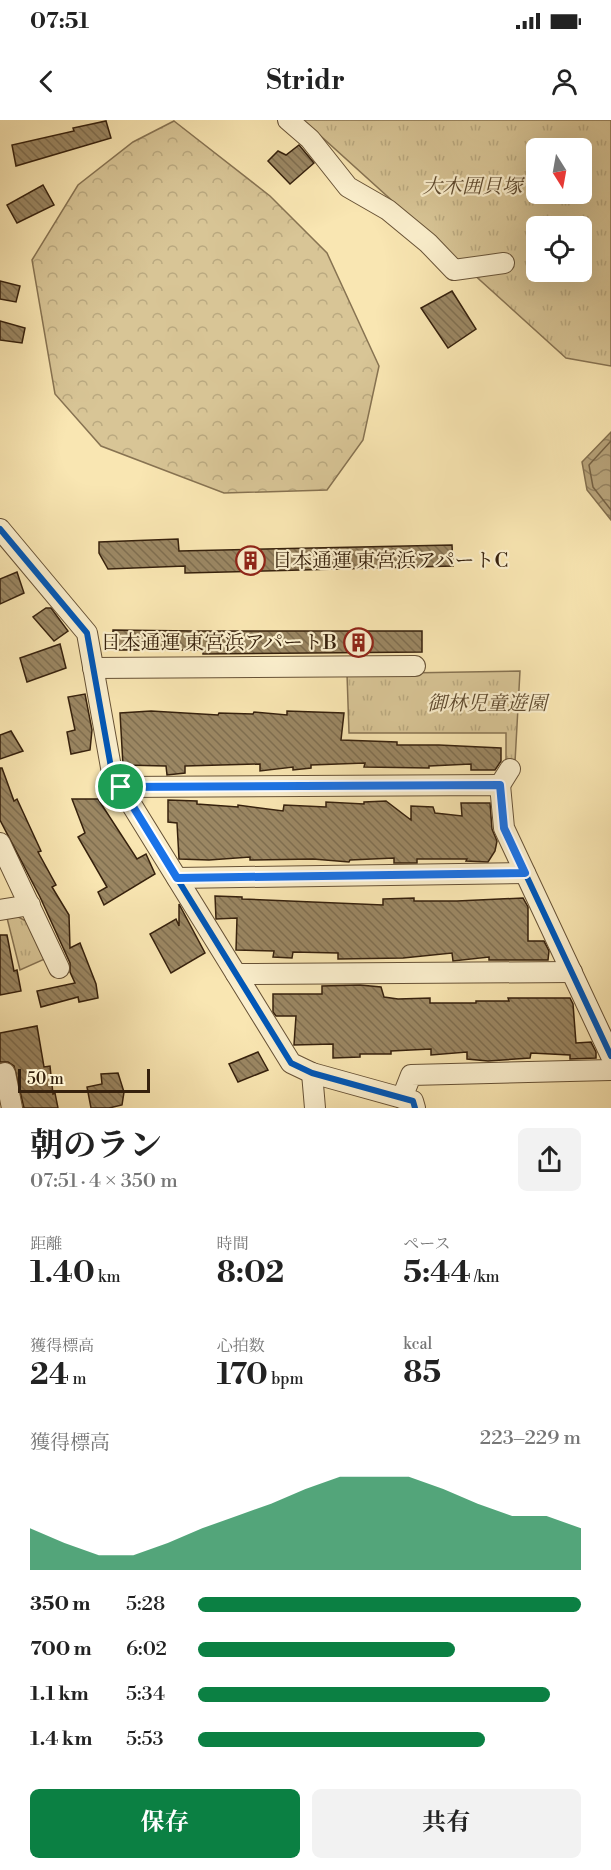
<!DOCTYPE html>
<html lang="ja">
<head>
<meta charset="utf-8">
<style>
  body { margin:0; font-family:"Libre Bodoni","Noto Serif JP",serif; background:#f2f2f2; color:#222; height:100vh; display:flex; flex-direction:column; font-size:22px; white-space:nowrap }
  * { box-sizing:border-box; margin:0 }
  p { font-size:20px; color:#767676 }
  .icon { flex:none; width:33px; height:33px; fill:none; stroke:currentColor; stroke-width:2; stroke-linecap:round; stroke-linejoin:round }
  .map { position:relative; height:988px; overflow:hidden }
  .sheet { display:flex; flex-direction:column; background:#fff; flex:1 }
  .sheet>* { flex:none }
  .needle { width:39px; rotate:169deg }
  .controls { position:absolute; left:526px; top:18px; display:grid; gap:12px }
  .controls a { display:grid; place-items:center; width:66px; height:66px; border-radius:9px; background:#fff; box-shadow:0 6px 24px #0002; font-size:30px }
  .scale { position:absolute; left:18px; bottom:15px; width:132px; box-sizing:border-box; padding-left:6px; border:3px solid #36210d; border-top:0; font-size:16px; line-height:21px; white-space:nowrap; color:#36210d; -webkit-text-stroke:4px #fbefcd; paint-order:stroke }
  .pin { position:absolute; display:grid; place-items:center; width:51px; height:51px; color:#fff; margin:-26px; border:3px solid #fff; border-radius:50%; box-shadow:0 2px 6px #0007 }
  .round { display:grid; place-items:center; flex:none; width:63px; height:63px; border-radius:9px; background:#f2f2f2 }
  .summary { display:flex; align-items:center; justify-content:space-between; height:102px; padding:0 30px }
  h1 { font-size:33px; font-weight:700; line-height:45px }
  .figures { display:grid; grid-template-columns:repeat(3,1fr); gap:9px; height:102px; padding:6px 30px }
  .figures div { display:grid; align-content:center }
  .figures b { font-size:30px; font-weight:700 }
  .figures small { font-size:16px; font-weight:400 }
  .figures p { font-size:16px }
  .chart { height:168px; padding:12px 30px }
  .chart p { display:flex; justify-content:space-between }
  .chart svg { width:100%; height:108px; margin-top:6px; fill:#0b8043; opacity:.7 }
  .primary-button { display:flex; gap:12px; margin-top:auto; padding:12px 30px }
  .primary-button a { flex:1; height:69px; border-radius:9px; background:#0b8043; color:#fff; font-size:24px; font-weight:700; line-height:69px; text-align:center }
  .primary-button a+a { background:#f2f2f2; color:#222 }
  ul { padding:0 30px; list-style:none; font-size:20px }
  li { display:grid; grid-template-columns:96px 72px 1fr; align-items:center; height:45px }
  li i { height:15px; border-radius:8px; background:#0b8043 }
  .status { display:flex; justify-content:space-between; align-items:center; height:42px; padding:0 30px; background:#fff; direction:ltr }
  .status svg { height:16px; fill:currentColor }
  header { display:flex; justify-content:space-between; align-items:center; height:78px; padding:0 30px; background:#fff; font-size:27px; font-weight:700 }
  .map>svg:first-child { display:block }
</style>
</head>
<body>
<div class="status"><b>07:51</b><svg viewBox="0 0 49 12"><path d="M0 12V9h3v3zM5 12V6h3v6zM10 12V3h3v9zM15 12V0h3v12zM26 1h20v11H26zM47 4h2v5h-2z"/></svg></div>
<header><svg class="icon" aria-label="back" viewBox="0 0 24 24"><path d="M15 5l-7 7 7 7"/></svg>Stridr<svg class="icon" aria-label="person" viewBox="0 0 24 24"><circle cx="12" cy="8" r="4"/><path d="M4 21q1-7 8-7t8 7"/></svg></header>
<div class="map">
<svg width="611" height="988" viewBox="0 0 611 988">
  <defs>
    <pattern id="forest-crowns" width="20" height="18" patternUnits="userSpaceOnUse" patternTransform="scale(1.5)"><rect width="20" height="18" fill="#d8c596"/><path d="M2 6a3 3 0 1 1 6 0M12 15a3 3 0 1 1 6 0" fill="none" stroke="#baa980"/></pattern>
    <pattern id="park-tufts" width="24" height="20" patternUnits="userSpaceOnUse" patternTransform="scale(1.5)"><rect width="24" height="20" fill="#d8c596"/><path d="M3 7l-1-3M5 7V3M7 7l1-3M15 17l-1-3M17 17v-4M19 17l1-3" fill="none" stroke="#baa980"/></pattern>
    <pattern id="water-waves" width="16" height="10" patternUnits="userSpaceOnUse" patternTransform="scale(1.5)"><rect width="16" height="10" fill="#b7a37a"/><path d="M0 5q4-4 8 0t8 0" fill="none" stroke="#968462"/></pattern>
    <pattern id="building-back-hatch" width="6" height="6" patternUnits="userSpaceOnUse" patternTransform="scale(1.5)"><rect width="6" height="6" fill="#9b8763"/><path d="M-1 5l2 2M0 0l6 6M5-1l2 2" fill="none" stroke="#7f6e50"/></pattern>
  </defs>
  <rect width="100%" height="100%" fill="#f9e6b2"/>
  <filter id="stains"><feTurbulence type="fractalNoise" baseFrequency=".00333" numOctaves="4"/><feColorMatrix values="0 0 0 0 .2 0 0 0 0 .09 0 0 0 0 .02 0 0 0 .5 -.17"/></filter>
  <radialGradient id="worn" r=".72"><stop offset=".6" stop-color="#630" stop-opacity="0"/><stop offset="1" stop-color="#630" stop-opacity=".3"/></radialGradient>
  <!-- forest -->
  <polygon fill="url(#forest-crowns)" stroke="#877352" stroke-width="1.5" points="174,1 270,76 327,133 379,246 363,320 327,370 224,373 101,326 55,274 32,140 78,65 133,22"/>
  <!-- park -->
  <g fill="url(#park-tufts)" stroke="#877352" stroke-width="1.5" fill-rule="evenodd">
    <path d="M 303,0 L 611,0 L 611,246 L 566,238 ZM 537,28 L 582,28 L 582,74 L 537,74 ZM 537,106 L 582,106 L 582,152 L 537,152 Z"/>
    <polygon points="520,551 515,642 506,642 506,613 349,613 347,554"/>
    <polygon points="5,790 26,801 47,838 20,850"/>
  </g>
  <!-- water -->
  <polygon fill="url(#water-waves)" stroke="#836f4e" stroke-width="1.5" points="611,312 611,400 587,370 582,342"/>
  <g fill="none" stroke-linecap="round" stroke-linejoin="round">
    <!-- shore -->
    <polyline stroke="#766244" stroke-width="1.5" points="611,321 589,345 593,367 611,390"/>
  </g>
  <!-- building -->
  <g fill="url(#building-back-hatch)" stroke="#36210d" stroke-width="1.5">
    <polygon points="106,1 111,18 16,46 12,25 74,11 73,8"/>
    <polygon points="299,25 314,43 290,64 268,41 278,31 286,35"/>
    <polygon points="43,65 54,85 17,103 7,85"/>
    <polygon points="0,161 20,166 16,182 0,179"/>
    <polygon points="452,171 476,209 448,228 421,188"/>
    <polygon points="0,201 25,208 22,223 0,220"/>
    <polygon points="178,419 179,431 452,425 453,446 185,453 185,446 108,449 99,433 99,422"/>
    <polygon points="17,452 24,473 0,484 0,459"/>
    <polygon points="46,488 51,488 68,511 54,521 33,497"/>
    <polygon points="113,510 194,511 422,511 422,532 203,534 203,530 112,530"/>
    <polygon points="60,524 66,548 27,562 20,538"/>
    <polygon points="85,574 92,610 90,630 71,634 67,612 75,610 68,577"/>
    <polygon points="151,591 218,595 219,593 253,594 254,592 287,595 287,591 344,593 341,620 397,622 397,625 439,625 501,628 501,641 495,650 471,650 471,644 429,646 429,648 364,647 365,643 311,645 311,648 293,650 293,647 260,651 260,644 185,646 185,653 167,655 166,646 123,645 120,593"/>
    <polygon points="11,611 23,631 0,639 0,615"/>
    <polygon points="0,648 2,648 14,681 17,679 41,731 38,732 56,765 52,767 69,795 70,828 80,823 96,864 98,878 79,882 78,877 41,887 37,871 75,863 70,852 70,843 40,777 0,700"/>
    <polygon points="72,679 98,679 137,739 146,734 155,754 104,785 98,772 107,767 78,717 85,713"/>
    <polygon points="168,680 197,681 197,684 238,687 238,685 283,691 284,685 326,687 326,682 364,684 364,682 386,681 411,700 411,686 433,687 435,693 462,696 461,683 490,683 492,709 497,721 495,731 488,742 466,741 467,739 417,739 417,743 394,743 394,738 350,740 349,742 313,739 250,740 250,737 209,740 179,739 177,703 168,702"/>
    <polygon points="215,776 242,777 242,779 383,785 383,779 414,778 414,781 457,781 523,778 528,787 528,821 544,821 549,831 548,840 489,840 489,837 453,841 452,833 403,838 338,839 338,833 293,832 292,838 273,837 274,831 236,830 237,798 216,799"/>
    <polygon points="179,784 205,833 171,853 150,814 176,799 179,806"/>
    <polygon points="0,815 7,815 14,851 17,850 21,871 0,875"/>
    <polygon points="360,865 381,867 384,877 398,879 430,878 430,883 476,883 476,881 509,881 508,878 570,878 573,884 576,923 591,922 596,932 596,938 570,939 570,935 531,933 530,938 488,941 467,939 467,932 431,935 431,929 391,931 391,934 360,934 360,937 333,938 333,924 294,925 296,896 276,896 273,892 273,874 322,874 322,866"/>
    <polygon points="37,906 44,947 50,946 53,974 55,973 58,988 24,988 14,946 8,942 0,942 0,913"/>
    <polygon points="258,932 268,950 238,962 229,944"/>
    <polygon points="118,953 124,972 122,985 109,988 91,988 87,967 102,964 101,954"/>
  </g>
  <g fill="none" stroke-linecap="round" stroke-linejoin="round">
    <defs>
      <g id="street">
        <polyline points="288,0 310,19 348,67 388,90 428,123 454,150 504,143"/>
        <polyline points="0,409 87,513 112,653 291,943 312,953 413,981 415,988"/>
        <polyline points="93,548 415,546"/>
        <polyline points="500,665 510,649"/>
        <polyline points="121,667 500,665 504,708 611,936"/>
        <polyline points="0,723 59,848"/>
        <polyline points="177,758 525,753"/>
        <polyline points="0,790 30,785"/>
        <polyline points="236,854 572,852"/>
        <polyline points="5,953 12,988"/>
        <polyline points="312,953 315,988"/>
        <polyline points="402,978 411,955 611,950"/>
      </g>
    </defs>
    <!-- street casing -->
    <use href="#street" stroke="#675236" stroke-width="22"/>
    <!-- street -->
    <use href="#street" stroke="#fbefcd" stroke-width="20"/>
    <defs>
      <g id="cycleway">
        <polyline points="0,409 87,513 112,653 291,943 312,953 413,981 415,988"/>
        <polyline points="121,667 500,665 504,708 611,936"/>
      </g>
    </defs>
    <!-- cycleway casing -->
    <use href="#cycleway" stroke="#fbefcd" stroke-width="10"/>
    <!-- cycleway -->
    <use href="#cycleway" stroke="#0057b8" stroke-width="6"/>
  </g>
  <g fill="none" stroke-linecap="round" stroke-linejoin="round">
    <defs>
      <polygon id="route" points="500,665 504,708 525,753 177,758 121,667"/>
    </defs>
    <!-- route casing -->
    <use href="#route" stroke="#fff" stroke-width="12"/>
    <!-- route -->
    <use href="#route" stroke="#1a73e8" stroke-width="8"/>
  </g>
  <!-- icons -->
  <defs>
    <symbol id="building-ring" viewBox="-11 -11 22 22"><circle r="9.5" fill="#fbefcd" stroke="#8f2418" stroke-width="1.5"/><path d="M-4-6H4V6H1V3H-1V6H-4ZM-2.5-4.3h1.7v1.8h-1.7ZM.8-4.3h1.7v1.8H.8ZM-2.5-1h1.7V.8h-1.7ZM.8-1h1.7V.8H.8Z" fill="#8f2418"/></symbol>
  </defs>
  <g fill-rule="evenodd">
    <use href="#building-ring" x="234" y="424" width="33" height="33"/>
    <use href="#building-ring" x="342" y="506" width="33" height="33"/>
  </g>
  <g text-anchor="middle" stroke-width="4.5" stroke-linejoin="round" paint-order="stroke">
    <!-- park labels -->
    <g font-size="20" font-style="italic" fill="#5e4a2f" stroke="#fbefcd">
      <text x="472" y="73">大木囲貝塚</text>
      <text x="487" y="590">御林児童遊園</text>
    </g>
    <!-- poi labels -->
    <g font-size="20" fill="#36210d" stroke="#fbefcd" text-anchor="start">
      <text x="272" y="447">日本通運 東宮浜アパートC</text>
      <text x="337" y="529" text-anchor="end">日本通運 東宮浜アパートB</text>
    </g>
  </g>
  <rect width="100%" height="100%" filter="url(#stains)"/>
  <rect width="100%" height="100%" fill="url(#worn)"/>
</svg>
<div class="controls">
<a><svg class="needle" viewBox="-14 -14 28 28"><path d="M0-13l5 13h-10z" fill="#e53935"/><path d="M0 13l5-13h-10z" fill="#767676"/></svg></a>
<a><svg class="icon" aria-label="locate" viewBox="0 0 24 24"><circle cx="12" cy="12" r="6"/><path d="M12 2v4M12 18v4M2 12h4M18 12h4"/></svg></a>
</div>
<div class="scale">50 m</div>
<div class="pin" style="left:121px;top:667px;background:#1e9e55"><svg class="icon" aria-label="arrive" viewBox="0 0 24 24"><path d="M6 21V4h12l-3 4 3 4H6"/></svg></div>
</div>
<section class="sheet">
<div class="summary"><div><h1>朝のラン</h1><p>07:51 · 4 × 350 m</p></div><a class="round"><svg class="icon" aria-label="share" viewBox="0 0 24 24"><path d="M12 15V3M7 8l5-5 5 5M5 13v7h14v-7"/></svg></a></div>
<div class="figures">
<div><p>距離</p><b>1.40<small> km</small></b></div>
<div><p>時間</p><b>8:02</b></div>
<div><p>ペース</p><b>5:44<small> /km</small></b></div>
</div>
<div class="figures">
<div><p>獲得標高</p><b>24<small> m</small></b></div>
<div><p>心拍数</p><b>170<small> bpm</small></b></div>
<div><p>kcal</p><b>85</b></div>
</div>
<div class="chart"><p><span>獲得標高</span>223–229 m</p>
<svg viewBox="0 0 160 44" preserveAspectRatio="none"><path d="M0 44V27L10 33L20 38L30 38L40 33L50 27L60 22L70 17L80 11L90 6L100 6L110 6L120 11L130 17L140 22L150 22L160 27V44z"/></svg>
</div>
<ul>
<li><b>350 m</b>5:28<i style="width:100%"></i></li>
<li><b>700 m</b>6:02<i style="width:67%"></i></li>
<li><b>1.1 km</b>5:34<i style="width:92%"></i></li>
<li><b>1.4 km</b>5:53<i style="width:75%"></i></li>
</ul>
<div class="primary-button"><a>保存</a><a>共有</a></div>
</section>
</body>
</html>
